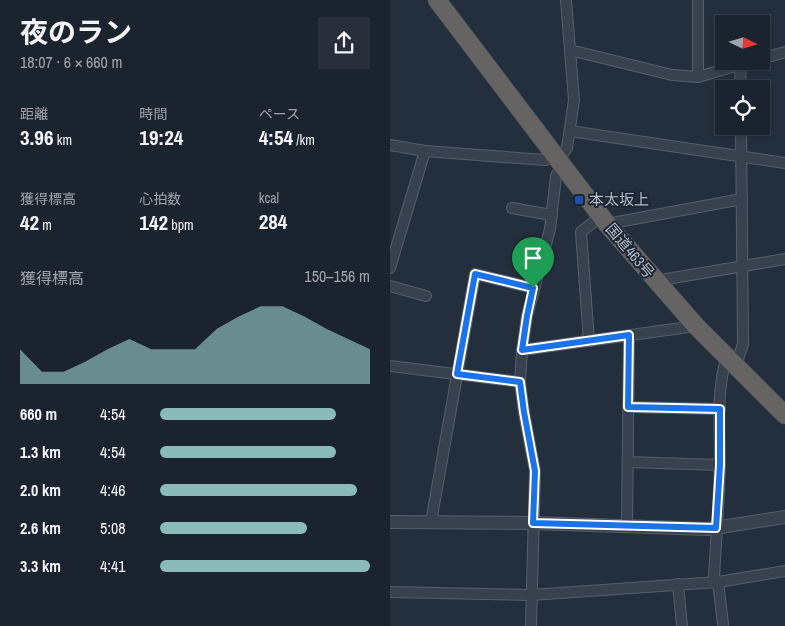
<!DOCTYPE html>
<html lang="ja">
<head>
<meta charset="utf-8">
<style>
  body { margin:0; font-family:"Archivo Narrow","Noto Sans JP",sans-serif; background:#282f3a; color:#f1f3f6; height:100vh; display:flex; flex-direction:column; font-size:19px; white-space:nowrap }
  * { box-sizing:border-box; margin:0 }
  p { font-size:16px; color:#a0a4aa }
  .icon { flex:none; width:28px; height:28px; fill:none; stroke:currentColor; stroke-width:2; stroke-linecap:round; stroke-linejoin:round }
  .map { position:relative; flex:1; overflow:hidden }
  .drawer { display:flex; flex-direction:column; background:#1b232e; width:390px }
  .drawer>* { flex:none }
  .needle { width:32px; rotate:95deg }
  .tools { position:absolute; left:325px; top:15px; display:grid; gap:10px }
  .tools a { display:grid; place-items:center; width:55px; height:55px; border-radius:0px; background:#1b232e; box-shadow:0 2px 8px #0003,0 0 0 1px #39404a; font-size:25px }
  .pin { position:absolute; display:grid; place-items:center; width:42px; height:42px; color:#fff; margin:-51px -21px; border-radius:50% 50% 50% 0; rotate:-45deg; box-shadow:0 0 5px #0007 }
  .pin .icon { rotate:45deg }
  .round { display:grid; place-items:center; flex:none; width:52px; height:52px; border-radius:0px; background:#282f3a }
  .head { display:flex; align-items:center; justify-content:space-between; height:85px; padding:0 20px }
  h1 { font-size:28px; font-weight:700; line-height:38px }
  .figures { display:grid; grid-template-columns:repeat(3,1fr); gap:8px; height:85px; padding:5px 20px }
  .figures div { display:grid; align-content:center }
  .figures b { font-size:21px; font-weight:700 }
  .figures small { font-size:14px; font-weight:400 }
  .figures p { font-size:14px }
  .chart { height:140px; padding:10px 20px }
  .chart p { display:flex; justify-content:space-between }
  .chart svg { width:100%; height:90px; margin-top:5px; fill:#8bbbb9; opacity:.7 }
  ul { padding:0 20px; list-style:none; font-size:16px }
  li { display:grid; grid-template-columns:80px 60px 1fr; align-items:center; height:38px }
  li i { height:12px; border-radius:6px; background:#8bbbb9 }
  main { display:flex; flex:1; min-height:0 }
  .map>svg:first-child { display:block }
</style>
</head>
<body>
<main>
<section class="drawer">
<div class="head"><div><h1>夜のラン</h1><p>18:07 · 6 × 660 m</p></div><a class="round"><svg class="icon" aria-label="share" viewBox="0 0 24 24"><path d="M12 15V3M7 8l5-5 5 5M5 13v7h14v-7"/></svg></a></div>
<div class="figures">
<div><p>距離</p><b>3.96<small> km</small></b></div>
<div><p>時間</p><b>19:24</b></div>
<div><p>ペース</p><b>4:54<small> /km</small></b></div>
</div>
<div class="figures">
<div><p>獲得標高</p><b>42<small> m</small></b></div>
<div><p>心拍数</p><b>142<small> bpm</small></b></div>
<div><p>kcal</p><b>284</b></div>
</div>
<div class="chart"><p><span>獲得標高</span>150–156 m</p>
<svg viewBox="0 0 160 44" preserveAspectRatio="none"><path d="M0 44V27L10 38L20 38L30 33L40 27L50 22L60 27L70 27L80 27L90 17L100 11L110 6L120 6L130 11L140 17L150 22L160 27V44z"/></svg>
</div>
<ul>
<li><b>660 m</b>4:54<i style="width:84%"></i></li>
<li><b>1.3 km</b>4:54<i style="width:84%"></i></li>
<li><b>2.0 km</b>4:46<i style="width:94%"></i></li>
<li><b>2.6 km</b>5:08<i style="width:70%"></i></li>
<li><b>3.3 km</b>4:41<i style="width:100%"></i></li>
</ul>
</section>
<div class="map">
<svg width="395" height="626" viewBox="0 0 395 626">
  <rect width="100%" height="100%" fill="#242f3e"/>
  <g fill="none" stroke-linecap="round" stroke-linejoin="round">
    <defs>
      <g id="minor">
        <polyline points="180,50 282,75 308,77 362,61"/>
        <polyline points="371,59 395,52"/>
        <polyline points="350,65 351,89"/>
        <polyline points="308,77 308,0"/>
        <polyline points="180,131 395,163"/>
        <polyline points="0,145 35,151 155,160 173,154 177,148 184,100 176,0"/>
        <polyline points="122,208 162,215"/>
        <polyline points="217,224 352,199"/>
        <polyline points="0,268 35,151"/>
        <polyline points="265,281 395,259"/>
        <polyline points="0,286 36,296"/>
        <polyline points="199,341 191,232 211,216"/>
        <polyline points="132,350 306,326"/>
        <polyline points="346,365 353,344 351,126"/>
        <polyline points="0,366 130,382"/>
        <polyline points="239,407 330,409"/>
        <polyline points="238,462 330,465"/>
        <polyline points="41,522 85,274 143,288"/>
        <polyline points="237,526 239,335"/>
        <polyline points="288,584 292,626"/>
        <polyline points="0,592 141,595 328,582 395,571"/>
        <path d="M 333,624 L 328,582 L 324,578 C 326,540 329,501 330,463 C 330,428 326,390 337,356"/>
        <polyline points="141,626 145,471 134,413 130,382 132,350 137,316 160,229 166,176 173,166"/>
      </g>
      <polyline id="tertiary" points="0,522 143,523 318,529 395,517"/>
      <polyline id="trunk" points="47,0 217,224 306,326 395,415"/>
    </defs>
    <!-- minor casing -->
    <use href="#minor" stroke="#565f6c" stroke-width="12"/>
    <!-- tertiary casing -->
    <use href="#tertiary" stroke="#565f6c" stroke-width="14"/>
    <!-- trunk casing -->
    <use href="#trunk" stroke="#434c59" stroke-width="19"/>
    <!-- minor -->
    <use href="#minor" stroke="#38414e" stroke-width="10"/>
    <!-- tertiary -->
    <use href="#tertiary" stroke="#38414e" stroke-width="12"/>
    <!-- trunk -->
    <use href="#trunk" stroke="#656462" stroke-width="18"/>
  </g>
  <g fill="none" stroke-linecap="round" stroke-linejoin="round">
    <defs>
      <polygon id="route" points="85,274 143,288 137,316 132,350 239,335 238,407 330,409 330,465 326,528 143,523 145,471 134,412 130,382 67,374"/>
    </defs>
    <!-- route casing -->
    <use href="#route" stroke="#fff" stroke-width="10"/>
    <!-- route -->
    <use href="#route" stroke="#1a73e8" stroke-width="6"/>
  </g>
  <!-- markers -->
  <rect fill="#1a4fb4" stroke="#1d2633" stroke-width="2" x="184" y="195" width="10" height="10" rx="2.5"/>
  <g text-anchor="middle" stroke-width="4" stroke-linejoin="round" paint-order="stroke">
    <!-- poi labels -->
    <g font-size="15" fill="#b4bcc9" stroke="#1d2633" text-anchor="start">
      <text x="199" y="205">本太坂上</text>
    </g>
    <!-- street labels -->
    <g font-size="15" fill="#b4bcc9" stroke="#1d2633">
      <text transform="translate(240 251) rotate(50)" y="5">国道463号</text>
    </g>
  </g>
</svg>
<div class="tools">
<a><svg class="needle" viewBox="-14 -14 28 28"><path d="M0-13l5 13h-10z" fill="#e53935"/><path d="M0 13l5-13h-10z" fill="#a0a4aa"/></svg></a>
<a><svg class="icon" aria-label="locate" viewBox="0 0 24 24"><circle cx="12" cy="12" r="6"/><path d="M12 2v4M12 18v4M2 12h4M18 12h4"/></svg></a>
</div>
<div class="pin" style="left:143px;top:288px;background:#1e9e55"><svg class="icon" aria-label="arrive" viewBox="0 0 24 24"><path d="M6 21V4h12l-3 4 3 4H6"/></svg></div>
</div>
</main>
</body>
</html>
